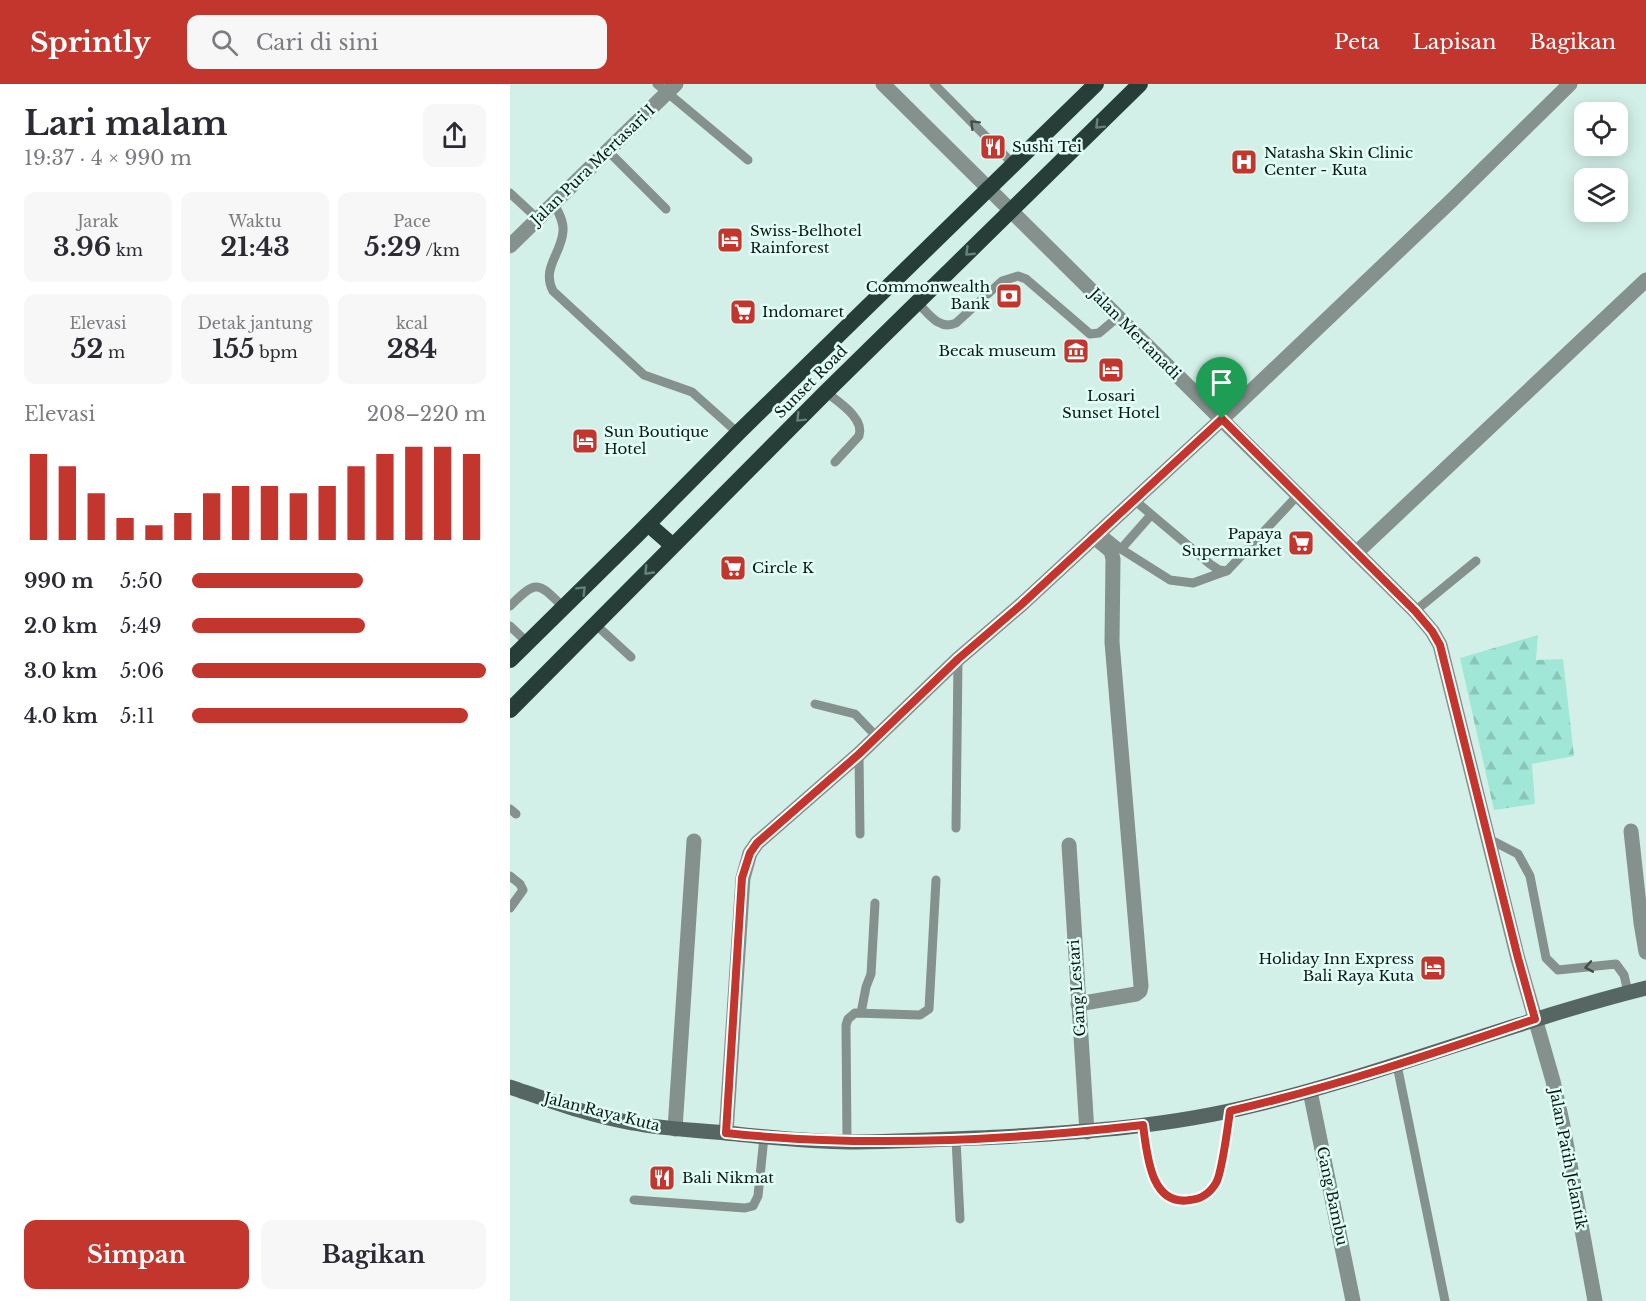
<!DOCTYPE html>
<html lang="id">
<head>
<meta charset="utf-8">
<style>
  body { margin:0; font-family:"Libre Baskerville",serif; background:#f7f7f7; color:#2b2b33; height:100vh; display:flex; flex-direction:column; font-size:22px; white-space:nowrap }
  * { box-sizing:border-box; margin:0 }
  p { font-size:20px; color:#7c7c81 }
  .icon { flex:none; width:33px; height:33px; fill:none; stroke:currentColor; stroke-width:2; stroke-linecap:round; stroke-linejoin:round }
  .map { position:relative; flex:1; overflow:hidden }
  .drawer { display:flex; flex-direction:column; background:#fff; width:510px }
  .drawer>* { flex:none }
  .fabs { position:absolute; left:1064px; top:18px; display:grid; gap:12px }
  .fabs a { display:grid; place-items:center; width:54px; height:54px; border-radius:12px; background:#fff; box-shadow:0 3px 15px #0003; font-size:30px }
  .pin { position:absolute; display:grid; place-items:center; width:51px; height:51px; color:#fff; margin:-62px -26px; border-radius:50% 50% 50% 0; rotate:-45deg; box-shadow:0 0 6px #0007 }
  .pin .icon { rotate:45deg }
  .round { display:grid; place-items:center; flex:none; width:63px; height:63px; border-radius:12px; background:#f7f7f7 }
  .summary { display:flex; align-items:center; justify-content:space-between; height:102px; padding:0 24px }
  h1 { font-size:33px; font-weight:700; line-height:45px }
  .figures { display:grid; grid-template-columns:repeat(3,1fr); gap:9px; height:102px; padding:6px 24px }
  .figures div { display:grid; align-content:center; border-radius:12px; background:#f7f7f7; text-align:center }
  .figures b { font-size:26px; font-weight:700 }
  .figures small { font-size:16px; font-weight:400 }
  .figures p { font-size:16px }
  .chart { height:168px; padding:12px 24px }
  .chart p { display:flex; justify-content:space-between }
  .chart svg { width:100%; height:108px; margin-top:6px; stroke:#c3362d; stroke-width:6 }
  .action { display:flex; gap:12px; margin-top:auto; padding:12px 24px }
  .action a { flex:1; height:69px; border-radius:12px; background:#c3362d; color:#fff; font-size:24px; font-weight:700; line-height:69px; text-align:center }
  .action a+a { background:#f7f7f7; color:#2b2b33 }
  ul { padding:0 24px; list-style:none; font-size:20px }
  li { display:grid; grid-template-columns:96px 72px 1fr; align-items:center; height:45px }
  li i { height:15px; border-radius:8px; background:#c3362d }
  header { display:flex; align-items:center; gap:36px; box-sizing:border-box; height:84px; padding:0 30px; background:#c3362d; color:#fff }
  header strong { font-size:28px }
  nav { display:flex; gap:33px; margin-inline-start:auto; font-size:21px }
  .search { width:420px; height:54px; background:#f7f7f7; display:flex; align-items:center; gap:15px; box-sizing:border-box; padding:0 21px; border-radius:12px; color:#7c7c81; font-size:22px }
  main { display:flex; flex:1; min-height:0 }
  .map>svg:first-child { display:block }
</style>
</head>
<body>
<header>
<strong>Sprintly</strong>
<div class="search"><svg class="icon" aria-label="search" viewBox="0 0 24 24"><circle cx="10" cy="10" r="6"/><path d="M15 15l6 6"/></svg>Cari di sini</div>
<nav><a>Peta</a><a>Lapisan</a><a>Bagikan</a></nav>
</header>
<main>
<section class="drawer">
<div class="summary"><div><h1>Lari malam</h1><p>19:37 · 4 × 990 m</p></div><a class="round"><svg class="icon" aria-label="share" viewBox="0 0 24 24"><path d="M12 15V3M7 8l5-5 5 5M5 13v7h14v-7"/></svg></a></div>
<div class="figures">
<div><p>Jarak</p><b>3.96<small> km</small></b></div>
<div><p>Waktu</p><b>21:43</b></div>
<div><p>Pace</p><b>5:29<small> /km</small></b></div>
</div>
<div class="figures">
<div><p>Elevasi</p><b>52<small> m</small></b></div>
<div><p>Detak jantung</p><b>155<small> bpm</small></b></div>
<div><p>kcal</p><b>284</b></div>
</div>
<div class="chart"><p><span>Elevasi</span>208–220 m</p>
<svg viewBox="0 0 160 44" preserveAspectRatio="none"><path d="M5 44V9M15 44V14M25 44V25M35 44V35M45 44V38M55 44V33M65 44V25M75 44V22M85 44V22M95 44V25M105 44V22M115 44V14M125 44V9M135 44V6M145 44V6M155 44V9"/></svg>
</div>
<ul>
<li><b>990 m</b>5:50<i style="width:58%"></i></li>
<li><b>2.0 km</b>5:49<i style="width:59%"></i></li>
<li><b>3.0 km</b>5:06<i style="width:100%"></i></li>
<li><b>4.0 km</b>5:11<i style="width:94%"></i></li>
</ul>
<div class="action"><a>Simpan</a><a>Bagikan</a></div>
</section>
<div class="map">
<svg width="1136" height="1217" viewBox="0 0 1136 1217">
  <defs>
    <pattern id="forest-firs" width="22" height="20" patternUnits="userSpaceOnUse" patternTransform="scale(1.5)"><rect width="22" height="20" fill="#a1e7d7"/><path d="M5 1l3.5 6h-7zM16 11l3.5 6h-7z" fill="#89c5b8"/></pattern>
  </defs>
  <rect width="100%" height="100%" fill="#d3f0e8"/>
  <!-- forest -->
  <polygon fill="url(#forest-firs)" points="1028,551 1026,576 1053,575 1064,672 1022,680 1025,720 984,726 950,574"/>
  <g fill="none" stroke-linecap="round" stroke-linejoin="round">
    <!-- service -->
    <g stroke="#85918d" stroke-width="9">
      <polyline points="147,0 238,76"/>
      <polyline points="424,0 504,81"/>
      <polyline points="97,66 156,125"/>
      <polyline points="0,109 28,135"/>
      <path d="M 44,119 C 48,128 54,137 53,147 C 52,169 31,184 43,207 L 134,291 L 182,308 L 228,349"/>
      <path d="M 407,218 C 418,229 429,247 446,239 L 492,197 L 508,192 L 516,195 L 580,250 L 589,249 L 608,233"/>
      <path d="M 316,308 C 328,318 355,334 349,352 L 325,378"/>
      <polyline points="623,415 700,480 709,486 717,487 788,411"/>
      <polyline points="589,447 611,465 660,496 683,499 716,487"/>
      <polyline points="611,465 641,431"/>
      <path d="M 0,522 C 27,495 28,498 54,524"/>
      <polyline points="905,527 966,477"/>
      <polyline points="85,540 121,573"/>
      <polyline points="0,542 18,559"/>
      <polyline points="305,620 345,630 367,653"/>
      <polyline points="349,670 350,750"/>
      <polyline points="0,725 6,730"/>
      <polyline points="446,744 448,575"/>
      <polyline points="979,755 1008,770 1020,792 1036,874 1048,886 1106,880 1114,891 1118,908"/>
      <polyline points="0,792 10,800 13,806 0,824"/>
      <polyline points="351,929 356,903 361,890 365,819"/>
      <polyline points="887,981 935,1217"/>
      <path d="M 633,1041 C 637,1069 640,1123 680,1116 C 692,1115 700,1109 706,1099 C 712,1089 718,1041 720,1027"/>
      <polyline points="446,1055 450,1135"/>
      <polyline points="337,1058 336,941 338,935 345,929 410,931 419,925 426,796"/>
      <polyline points="124,1116 235,1124 243,1122 248,1112 254,1053"/>
    </g>
    <!-- minor -->
    <g stroke="#85918d" stroke-width="15">
      <polyline points="373,0 479,105"/>
      <polyline points="0,162 166,0"/>
      <polyline points="846,469 1136,196"/>
      <polyline points="1121,747 1131,839 1136,868"/>
      <polyline points="559,761 577,1048"/>
      <polyline points="568,920 626,910 630,907 631,902 602,558 603,475 601,467 584,453"/>
      <polyline points="800,1007 843,1217"/>
      <polyline points="165,1045 184,757"/>
      <polyline points="216,1049 233,794 240,769 247,759 349,670 448,575 512,520 712,335 941,117 1060,0"/>
    </g>
    <!-- tertiary -->
    <polyline stroke="#85918d" stroke-width="15" points="479,105 905,527 922,547 930,561 1008,875 1043,997 1053,1042 1085,1217"/>
    <!-- secondary -->
    <path stroke="#566763" stroke-width="15" d="M 0,1003 C 41,1017 81,1032 123,1039 C 154,1045 185,1046 216,1049 C 257,1053 298,1058 338,1058 C 389,1058 440,1055 490,1053 C 576,1048 661,1042 745,1021 C 877,989 1004,937 1136,904"/>
    <!-- trunk -->
    <g stroke="#273e38" stroke-width="16">
      <polyline points="138,440 162,461"/>
      <polyline points="0,576 126,452 228,349 586,0"/>
      <polyline points="0,626 316,308 630,0"/>
    </g>
  </g>
  <!-- one-way arrows -->
  <defs><path id="oneway-chevron" d="M-2-3.5L2.5 0L-2 3.5" fill="none" stroke-width="1.6" stroke-linecap="round" stroke-linejoin="round" transform="scale(1.5)"/></defs>
  <g stroke="#434e4b">
    <use href="#oneway-chevron" transform="translate(464 40) rotate(-135)"/>
    <use href="#oneway-chevron" transform="translate(1079 883) rotate(170)"/>
  </g>
  <g stroke="#68817a">
    <use href="#oneway-chevron" transform="translate(589 41) rotate(135)"/>
    <use href="#oneway-chevron" transform="translate(459 168) rotate(136)"/>
    <use href="#oneway-chevron" transform="translate(290 334) rotate(135)"/>
    <use href="#oneway-chevron" transform="translate(138 487) rotate(134)"/>
    <use href="#oneway-chevron" transform="translate(72 506) rotate(-45)"/>
  </g>
  <g fill="none" stroke-linecap="round" stroke-linejoin="round">
    <defs>
      <path id="route" d="M 712,335 L 905,527 L 922,547 L 930,561 L 1008,874 L 1025,935 C 925,969 824,1003 720,1027 C 718,1041 712,1089 706,1099 C 700,1109 692,1115 680,1116 C 640,1123 637,1069 633,1041 C 495,1057 354,1064 216,1049 L 232,794 L 240,769 L 247,759 L 349,670 L 448,575 L 512,520 Z"/>
    </defs>
    <!-- route casing -->
    <use href="#route" stroke="#fff" stroke-width="12"/>
    <!-- route -->
    <use href="#route" stroke="#c3362d" stroke-width="8"/>
  </g>
  <!-- icons -->
  <defs>
    <symbol id="restaurant-square" viewBox="-11 -11 22 22"><rect x="-9" y="-9" width="18" height="18" rx="4" fill="#c3362d" stroke="#e0fdf6"/><path d="M-5-6h1v4h1v-4h1v4h1v-4h1v5L-1.5 .5V6h-2V.5L-5-1ZM5-6V6H3V1.5H1.5Q1.5-4 5-6Z" fill="#fff"/></symbol>
    <symbol id="hospital-square" viewBox="-11 -11 22 22"><rect x="-9" y="-9" width="18" height="18" rx="4" fill="#c3362d" stroke="#e0fdf6"/><path d="M-5-5h3v3.5h4V-5h3V5h-3V1.5h-4V5h-3Z" fill="#fff"/></symbol>
    <symbol id="hotel-square" viewBox="-11 -11 22 22"><rect x="-9" y="-9" width="18" height="18" rx="4" fill="#c3362d" stroke="#e0fdf6"/><path d="M-6-4.5h1.5V1H6V5H4.5V3h-9V5H-6ZM-4 0a1.8 1.8 0 1 1 3.6 0ZM.5 0V-2.5h3Q6-2.5 6 0Z" fill="#fff"/></symbol>
    <symbol id="bank-square" viewBox="-11 -11 22 22"><rect x="-9" y="-9" width="18" height="18" rx="4" fill="#c3362d" stroke="#e0fdf6"/><path d="M-6-4H6V4H-6ZM0-2.3a2.3 2.3 0 1 0 0 4.6a2.3 2.3 0 1 0 0-4.6Z" fill="#fff"/></symbol>
    <symbol id="supermarket-square" viewBox="-11 -11 22 22"><rect x="-9" y="-9" width="18" height="18" rx="4" fill="#c3362d" stroke="#e0fdf6"/><path d="M-6-5.5h2.5l.6 2H6L4.5 2H-2.5L-4.4-4H-6ZM-1.5 3.2a1.3 1.3 0 1 0 .1 0ZM3 3.2a1.3 1.3 0 1 0 .1 0Z" fill="#fff"/></symbol>
    <symbol id="museum-square" viewBox="-11 -11 22 22"><rect x="-9" y="-9" width="18" height="18" rx="4" fill="#c3362d" stroke="#e0fdf6"/><path d="M0-6L6-3V-2H-6V-3ZM-5-1h2V3h-2ZM-1-1h2V3h-2ZM3-1h2V3H3ZM-6 4H6V6H-6Z" fill="#fff"/></symbol>
  </defs>
  <g fill-rule="evenodd">
    <use href="#restaurant-square" x="468" y="48" width="30" height="30"/>
    <use href="#hospital-square" x="719" y="63" width="30" height="30"/>
    <use href="#hotel-square" x="205" y="141" width="30" height="30"/>
    <use href="#bank-square" x="484" y="197" width="30" height="30"/>
    <use href="#supermarket-square" x="218" y="213" width="30" height="30"/>
    <use href="#museum-square" x="551" y="252" width="30" height="30"/>
    <use href="#hotel-square" x="586" y="271" width="30" height="30"/>
    <use href="#hotel-square" x="60" y="342" width="30" height="30"/>
    <use href="#supermarket-square" x="776" y="444" width="30" height="30"/>
    <use href="#supermarket-square" x="208" y="469" width="30" height="30"/>
    <use href="#hotel-square" x="908" y="869" width="30" height="30"/>
    <use href="#restaurant-square" x="137" y="1079" width="30" height="30"/>
  </g>
  <g text-anchor="middle" stroke-width="5" stroke-linejoin="round" paint-order="stroke">
    <!-- poi labels -->
    <g font-size="15" fill="#0d1815" stroke="#e0fdf6" text-anchor="start">
      <text x="502" y="68">Sushi Tei</text>
      <text x="754" y="74">Natasha Skin Clinic<tspan x="754" dy="17">Center - Kuta</tspan></text>
      <text x="240" y="152">Swiss-Belhotel<tspan x="240" dy="17">Rainforest</tspan></text>
      <text x="480" y="208" text-anchor="end">Commonwealth<tspan x="480" dy="17">Bank</tspan></text>
      <text x="252" y="233">Indomaret</text>
      <text x="546" y="272" text-anchor="end">Becak museum</text>
      <text x="601" y="317" text-anchor="middle">Losari<tspan x="601" dy="17">Sunset Hotel</tspan></text>
      <text x="94" y="353">Sun Boutique<tspan x="94" dy="17">Hotel</tspan></text>
      <text x="772" y="455" text-anchor="end">Papaya<tspan x="772" dy="17">Supermarket</tspan></text>
      <text x="242" y="489">Circle K</text>
      <text x="904" y="880" text-anchor="end">Holiday Inn Express<tspan x="904" dy="17">Bali Raya Kuta</tspan></text>
      <text x="172" y="1099">Bali Nikmat</text>
    </g>
    <!-- street labels -->
    <g font-size="15" fill="#0d1815" stroke="#e0fdf6">
      <text transform="translate(83 81) rotate(-44)" y="5">Jalan Pura Mertasari I</text>
      <text transform="translate(625 250) rotate(45)" y="5">Jalan Mertanadi</text>
      <text transform="translate(301 298) rotate(-45)" y="5">Sunset Road</text>
      <text transform="translate(567 904) rotate(-94)" y="5">Gang Lestari</text>
      <text transform="translate(92 1028) rotate(14)" y="5">Jalan Raya Kuta</text>
      <text transform="translate(1058 1075) rotate(79)" y="5">Jalan Patih Jelantik</text>
      <text transform="translate(822 1112) rotate(78)" y="5">Gang Bambu</text>
    </g>
  </g>
</svg>
<div class="fabs">
<a><svg class="icon" aria-label="locate" viewBox="0 0 24 24"><circle cx="12" cy="12" r="6"/><path d="M12 2v4M12 18v4M2 12h4M18 12h4"/></svg></a>
<a><svg class="icon" aria-label="layers" viewBox="0 0 24 24"><path d="M12 4l9 5-9 5-9-5zM3 14l9 5 9-5"/></svg></a>
</div>
<div class="pin" style="left:712px;top:335px;background:#1e9e55"><svg class="icon" aria-label="arrive" viewBox="0 0 24 24"><path d="M6 21V4h12l-3 4 3 4H6"/></svg></div>
</div>
</main>
</body>
</html>
